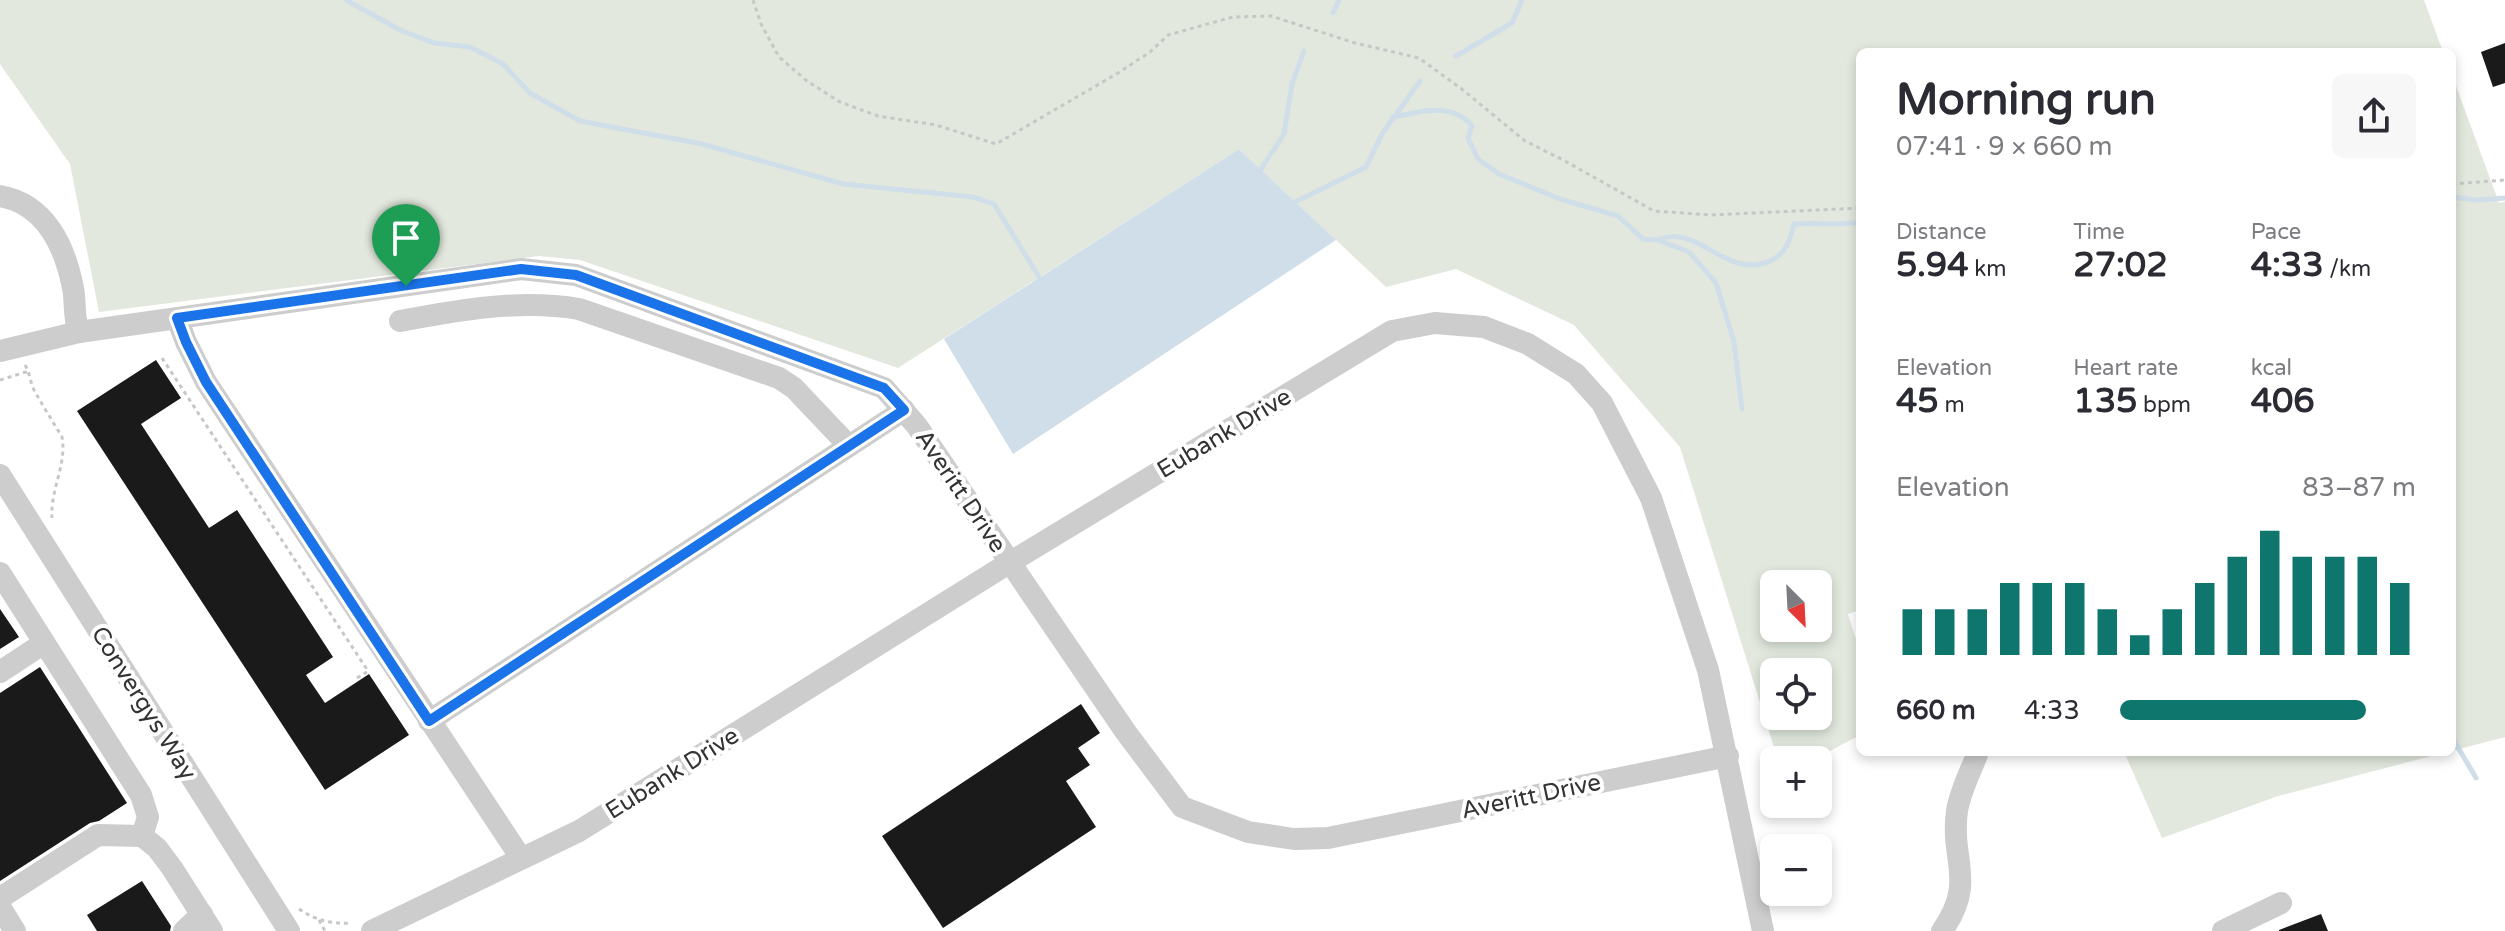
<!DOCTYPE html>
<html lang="en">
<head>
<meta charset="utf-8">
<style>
  body { margin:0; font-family:"Varela Round",sans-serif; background:#f7f7f7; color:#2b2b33; height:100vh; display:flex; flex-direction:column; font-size:30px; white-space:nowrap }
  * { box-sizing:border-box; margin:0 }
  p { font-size:26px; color:#7c7c81 }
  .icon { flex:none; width:44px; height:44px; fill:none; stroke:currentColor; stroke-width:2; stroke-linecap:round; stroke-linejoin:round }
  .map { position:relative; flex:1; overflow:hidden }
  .drawer { position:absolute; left:1856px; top:48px; width:600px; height:708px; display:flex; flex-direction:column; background:#fff; border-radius:12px; box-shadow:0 4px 12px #0003 }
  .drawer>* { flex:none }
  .needle { width:52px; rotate:156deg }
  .tools { position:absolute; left:1760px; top:570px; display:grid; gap:16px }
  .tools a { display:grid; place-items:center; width:72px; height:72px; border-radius:12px; background:#fff; box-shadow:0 4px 12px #0003; font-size:40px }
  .pin { position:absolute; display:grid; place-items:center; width:68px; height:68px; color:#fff; margin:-82px -34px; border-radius:50% 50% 50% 0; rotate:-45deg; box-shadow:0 0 8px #0007 }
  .pin .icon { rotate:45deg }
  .round { display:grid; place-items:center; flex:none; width:84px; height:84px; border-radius:12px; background:#f7f7f7 }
  .headline { display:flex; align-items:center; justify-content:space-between; height:136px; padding:0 40px }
  h1 { font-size:44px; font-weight:800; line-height:60px }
  .stats { display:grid; grid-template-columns:repeat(3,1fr); gap:12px; height:136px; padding:8px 40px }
  .stats div { display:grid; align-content:center }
  .stats b { font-size:34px; font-weight:800 }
  .stats small { font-size:22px; font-weight:400 }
  .stats p { font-size:22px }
  .chart { height:224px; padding:16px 40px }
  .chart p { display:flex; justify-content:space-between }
  .chart svg { width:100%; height:144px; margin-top:8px; stroke:#0f766e; stroke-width:6 }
  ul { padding:0 40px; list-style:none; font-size:26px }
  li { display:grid; grid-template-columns:128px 96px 1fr; align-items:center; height:60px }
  li i { height:20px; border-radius:10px; background:#0f766e }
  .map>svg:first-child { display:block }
</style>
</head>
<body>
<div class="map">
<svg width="2505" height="931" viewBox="0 0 2505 931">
  <rect width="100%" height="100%" fill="#fff"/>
  <!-- green -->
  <g fill="#e2e8dd" fill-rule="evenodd">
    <path d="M 0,0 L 2424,0 L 2443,52 L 1860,52 L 1860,610 L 1848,614 L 1860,652 L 1860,735 L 1813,760 L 1778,760 L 1680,447 L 1574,325 L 1456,269 L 1386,287 L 1239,149 L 898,368 L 580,260 L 539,256 L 99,312 L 70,164 L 0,64 ZM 1774,584 L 1818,584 L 1818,628 L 1774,628 ZM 1774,672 L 1818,672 L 1818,716 L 1774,716 Z"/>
    <polygon points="2452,75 2499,203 2505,202 2505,737 2452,751"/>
    <polygon points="2124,752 2447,752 2278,796 2162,838"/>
  </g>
  <!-- water -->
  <polygon fill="#cfdee8" points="1239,149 1336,240 1013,454 944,339"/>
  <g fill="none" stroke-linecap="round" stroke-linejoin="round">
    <!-- stream -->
    <g stroke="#cfdee8" stroke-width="5">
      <polyline points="346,0 402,31 434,43 470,47 503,64 530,93 580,121 702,144 843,184 973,197 994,204 1039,277"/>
      <polyline points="1333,13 1339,0"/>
      <polyline points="1456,56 1512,23 1522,0"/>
      <path d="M 1392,118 C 1419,111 1453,102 1472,126 L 1468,138 L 1478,159 L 1499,174 L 1560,199 L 1618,216 L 1643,239 L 1658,240 L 1689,252 L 1716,283 L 1734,342 L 1742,409"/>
      <polyline points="1261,169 1284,134 1292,84 1304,51"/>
      <polyline points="2452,197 2477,200 2505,198"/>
      <polyline points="1295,202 1366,167 1382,134 1420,81"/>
      <path d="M 1660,239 C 1700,224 1727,282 1772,260 C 1787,252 1790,239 1794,224 C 1816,222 1838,226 1860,222"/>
      <polyline points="2452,737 2476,778"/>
    </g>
  </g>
  <!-- building -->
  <g fill="#1a1a1a">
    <polygon points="2505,43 2505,83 2493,87 2481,52"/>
    <polygon points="156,360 181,398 141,424 209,528 237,510 333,657 306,675 325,703 369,674 409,735 325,790 77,411"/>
    <polygon points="0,609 19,637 0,649"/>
    <polygon points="40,667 127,803 99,821 90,823 0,881 0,693"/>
    <polygon points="1081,704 1100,733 1078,748 1090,765 1066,781 1096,827 943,928 882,836"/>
    <polygon points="142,881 171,926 170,931 97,931 87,915"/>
    <polygon points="2321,914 2328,931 2279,931 2279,930"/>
  </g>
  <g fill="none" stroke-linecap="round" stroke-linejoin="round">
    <!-- path -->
    <g stroke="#c7c7c7" stroke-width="3" stroke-dasharray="4 4" stroke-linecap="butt">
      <polyline points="753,0 761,24 779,57 807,81 840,102 878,116 936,125 996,144 1118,73 1150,52 1168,35 1233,17 1271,16 1355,43 1419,58 1463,90 1525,141 1565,161 1654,211 1711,215 1860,208"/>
      <polyline points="2452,184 2505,180"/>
      <polyline points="162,358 368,671"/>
      <path d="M 25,365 C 30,373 30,382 34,390 C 43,406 53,422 62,437 C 67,465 50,490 52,518"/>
      <polyline points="0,380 29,371"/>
      <polyline points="357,678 367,672"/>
      <path d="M 299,909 C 317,921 331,924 352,923"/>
      <polyline points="319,920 325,931"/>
    </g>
    <!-- minor -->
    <g stroke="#cdcdcd" stroke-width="22">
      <path d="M 0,196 C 46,204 65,247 73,288 C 76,302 73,318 79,332"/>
      <polyline points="177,318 186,342 206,382 521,858"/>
      <path d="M 400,321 C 459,310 519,299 579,309 L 779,378 L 794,388 L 849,446"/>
      <polyline points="0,351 79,332 521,269 576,275 884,388 917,426 1125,731 1182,807 1248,832 1294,839 1328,838 1728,756"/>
      <polyline points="0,475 289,931"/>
      <polyline points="0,573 141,795 148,817 142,836"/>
      <polyline points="0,672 44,643"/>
      <polyline points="429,721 904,410"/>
      <polyline points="0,898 98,835 142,836 157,848 172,868 212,931"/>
      <polyline points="0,907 15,931"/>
      <polyline points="184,931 202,914"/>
      <polyline points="372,931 579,831 1009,563 1392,331 1435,323 1484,327 1528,344 1576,374 1602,403 1651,498 1708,670 1763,931"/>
      <path d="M 1942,931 C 1977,881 1950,861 1957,811 C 1960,791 1971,771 1978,752"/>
      <polyline points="2223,931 2281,903"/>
    </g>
  </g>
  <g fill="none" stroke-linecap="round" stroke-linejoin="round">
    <defs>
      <polygon id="route" points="521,269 576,275 884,388 904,410 429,721 206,382 186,342 177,318"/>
    </defs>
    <!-- route casing -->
    <use href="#route" stroke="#fff" stroke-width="16"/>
    <!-- route -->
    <use href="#route" stroke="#1a73e8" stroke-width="10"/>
  </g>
  <g text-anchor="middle" stroke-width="8" stroke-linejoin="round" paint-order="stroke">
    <!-- street labels -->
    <g font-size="24" fill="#333" stroke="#fff">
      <text transform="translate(1224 433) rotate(-31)" y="8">Eubank Drive</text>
      <text transform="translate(961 491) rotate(56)" y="8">Averitt Drive</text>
      <text transform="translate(144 703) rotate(58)" y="8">Convergys Way</text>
      <text transform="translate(672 773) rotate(-32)" y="8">Eubank Drive</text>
      <text transform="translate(1531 796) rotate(-12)" y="8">Averitt Drive</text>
    </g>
  </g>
</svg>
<div class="tools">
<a><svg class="needle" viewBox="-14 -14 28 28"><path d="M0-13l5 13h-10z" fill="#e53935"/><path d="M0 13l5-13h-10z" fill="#7c7c81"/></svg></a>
<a><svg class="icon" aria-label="locate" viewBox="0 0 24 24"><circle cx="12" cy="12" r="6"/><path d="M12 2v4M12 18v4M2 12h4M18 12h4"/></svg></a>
<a>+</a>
<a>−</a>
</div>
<div class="pin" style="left:406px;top:286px;background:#1e9e55"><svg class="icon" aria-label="arrive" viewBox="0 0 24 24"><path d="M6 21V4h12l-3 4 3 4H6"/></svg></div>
<section class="drawer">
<div class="headline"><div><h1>Morning run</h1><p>07:41 · 9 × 660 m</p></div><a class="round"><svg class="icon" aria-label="share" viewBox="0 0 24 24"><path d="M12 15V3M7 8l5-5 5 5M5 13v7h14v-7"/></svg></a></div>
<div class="stats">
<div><p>Distance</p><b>5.94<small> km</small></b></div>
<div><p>Time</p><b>27:02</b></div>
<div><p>Pace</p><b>4:33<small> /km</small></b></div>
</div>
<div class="stats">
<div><p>Elevation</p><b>45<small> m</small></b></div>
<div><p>Heart rate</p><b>135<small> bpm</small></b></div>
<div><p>kcal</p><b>406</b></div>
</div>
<div class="chart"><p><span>Elevation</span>83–87 m</p>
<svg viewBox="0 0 160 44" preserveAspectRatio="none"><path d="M5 44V30M15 44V30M25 44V30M35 44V22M45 44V22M55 44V22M65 44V30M75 44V38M85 44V30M95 44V22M105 44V14M115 44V6M125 44V14M135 44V14M145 44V14M155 44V22"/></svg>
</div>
<ul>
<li><b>660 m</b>4:33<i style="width:83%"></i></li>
</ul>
</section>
</div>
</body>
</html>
